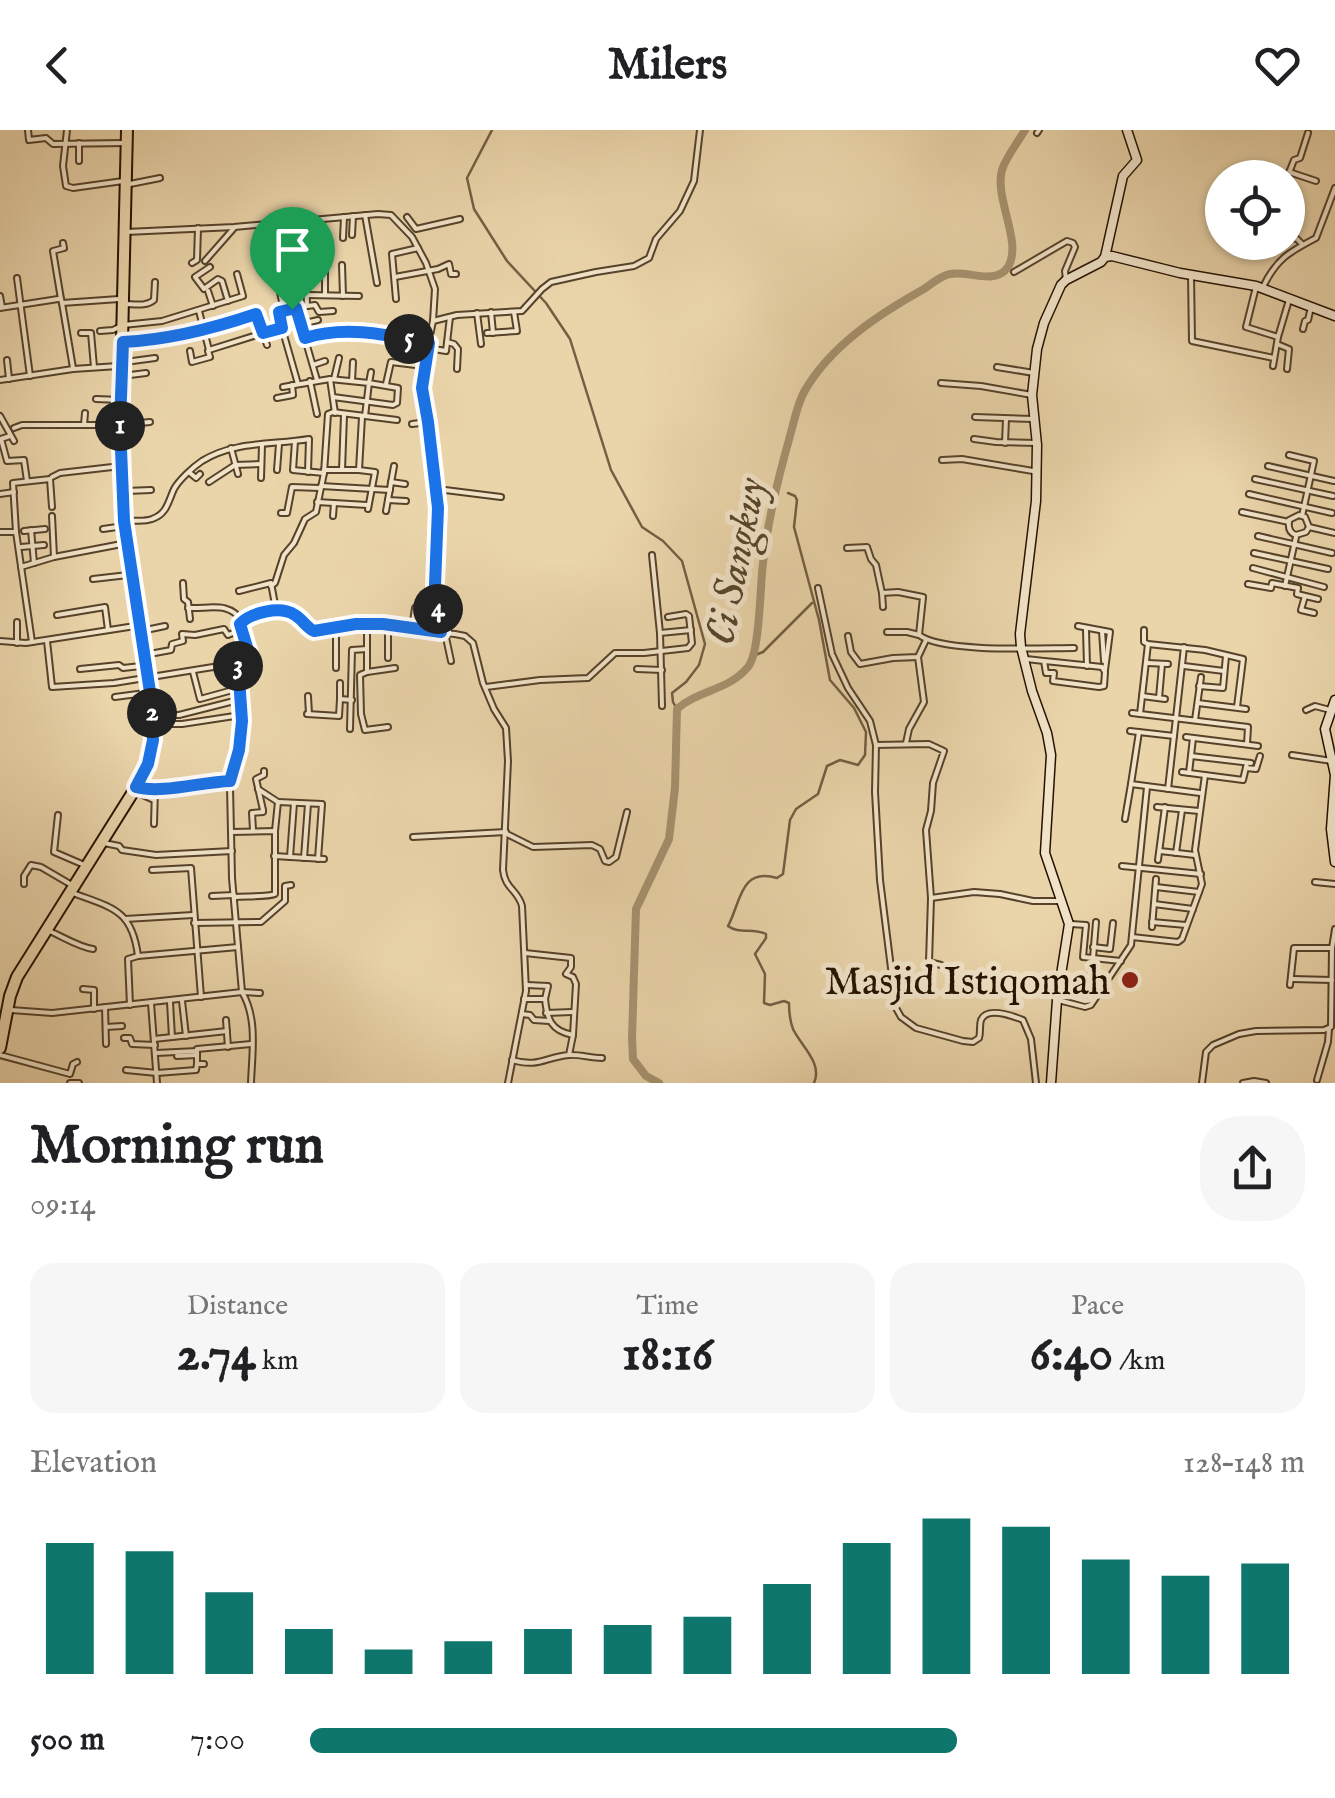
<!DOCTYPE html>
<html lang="en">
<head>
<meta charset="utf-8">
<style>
  body { margin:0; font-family:"IM FELL English",serif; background:#f6f6f6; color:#202124; height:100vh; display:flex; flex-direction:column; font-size:38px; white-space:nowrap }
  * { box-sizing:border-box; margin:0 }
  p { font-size:32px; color:#757577 }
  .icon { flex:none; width:55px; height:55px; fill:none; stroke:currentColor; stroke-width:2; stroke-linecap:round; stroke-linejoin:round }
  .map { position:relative; height:953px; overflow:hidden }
  .panel { display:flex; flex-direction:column; background:#fff; flex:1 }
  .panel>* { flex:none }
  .controls { position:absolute; left:1205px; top:30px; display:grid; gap:20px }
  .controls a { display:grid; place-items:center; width:100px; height:100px; border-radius:50%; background:#fff; box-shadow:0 2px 8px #0004; font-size:50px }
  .pin { position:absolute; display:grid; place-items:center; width:85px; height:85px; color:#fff; margin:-102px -42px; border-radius:50% 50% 50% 0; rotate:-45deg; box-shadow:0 0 10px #0007 }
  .pin .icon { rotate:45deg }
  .km { position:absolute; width:50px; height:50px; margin:-25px; border-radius:50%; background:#222; color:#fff; font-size:28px; line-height:50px; text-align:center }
  .round { display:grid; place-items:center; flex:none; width:105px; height:105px; border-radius:40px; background:#f6f6f6 }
  .overview { display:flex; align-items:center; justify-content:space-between; height:170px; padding:0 30px }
  h1 { font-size:55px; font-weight:800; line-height:75px }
  .metrics { display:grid; grid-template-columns:repeat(3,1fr); gap:15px; height:170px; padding:10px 30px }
  .metrics div { display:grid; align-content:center; border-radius:25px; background:#f6f6f6; text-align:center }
  .metrics b { font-size:50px; font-weight:800 }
  .metrics small { font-size:28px; font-weight:400 }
  .metrics p { font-size:28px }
  .chart { height:280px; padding:20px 30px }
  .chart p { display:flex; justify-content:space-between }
  .chart svg { width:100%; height:180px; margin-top:10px; stroke:#0f766e; stroke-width:6 }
  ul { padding:0 30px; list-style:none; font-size:32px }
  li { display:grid; grid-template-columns:160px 120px 1fr; align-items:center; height:75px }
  li i { height:25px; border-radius:12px; background:#0f766e }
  header { display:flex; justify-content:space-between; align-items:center; height:130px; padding:0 30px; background:#fff; font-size:45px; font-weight:800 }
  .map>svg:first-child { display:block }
</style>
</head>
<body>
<header><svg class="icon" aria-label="back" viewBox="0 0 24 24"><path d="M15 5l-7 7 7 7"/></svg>Milers<svg class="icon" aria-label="heart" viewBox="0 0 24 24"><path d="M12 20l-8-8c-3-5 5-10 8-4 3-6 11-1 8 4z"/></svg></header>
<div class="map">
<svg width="1335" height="953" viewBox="0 0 1335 953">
  <rect width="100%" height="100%" fill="#ead4aa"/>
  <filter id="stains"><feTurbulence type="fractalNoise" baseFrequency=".002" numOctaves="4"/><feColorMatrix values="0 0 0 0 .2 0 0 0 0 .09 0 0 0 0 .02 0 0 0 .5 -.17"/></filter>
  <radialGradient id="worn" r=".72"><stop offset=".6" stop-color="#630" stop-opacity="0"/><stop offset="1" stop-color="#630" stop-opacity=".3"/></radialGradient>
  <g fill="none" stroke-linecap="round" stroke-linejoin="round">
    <!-- stream -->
    <g stroke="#735f43" stroke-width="2.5">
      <polyline points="492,0 467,48 474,79 507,131 546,173 570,209 611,340 642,397 663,411 682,431 705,514 699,535 686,552 672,563 673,572 677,579"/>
      <path d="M 788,363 L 795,366 L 797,370 L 794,397 L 819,490 L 830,550 L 854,578 L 866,602 L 865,625 L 858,635 L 840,630 L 827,636 L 818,664 L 796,679 L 790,690 L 783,744 L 777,748 C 740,737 741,772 728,796 C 738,804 754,798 766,804 L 766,808 L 755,824 L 765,844 L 764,873 L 770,875 L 784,871 L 789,873 C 789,882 790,891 793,899 C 801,916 823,933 814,953"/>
      <polyline points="755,525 763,522 812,473"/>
    </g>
    <!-- river -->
    <path stroke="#a79270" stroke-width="8" d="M 659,953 L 646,946 L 633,929 L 632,908 L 636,779 L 669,709 L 675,658 L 677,579 C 700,559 728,561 748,537 C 760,523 760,455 763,433 C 768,389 778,348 790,306 C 794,292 797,275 804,262 C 830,216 879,184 924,159 C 931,154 942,145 950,144 C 968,140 995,156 1008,137 C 1023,112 994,69 1002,40 C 1006,27 1018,12 1025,0"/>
    <defs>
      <g id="street">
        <polyline points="28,0 29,10 46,8 53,14 125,13"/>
        <polyline points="67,0 63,36 66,56 73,58 123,51"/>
        <polyline points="1037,3 1039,0"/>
        <polyline points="79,13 79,31"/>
        <polyline points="1289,42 1316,51"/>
        <polyline points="1287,48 1294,30 1300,28 1308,3"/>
        <polyline points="130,54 160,48"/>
        <polyline points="365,85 377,153"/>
        <polyline points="407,87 416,99 460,89"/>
        <polyline points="271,94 270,116 275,119 286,119 292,179"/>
        <polyline points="126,102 234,97 378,84 391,85 412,107 426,133 435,159 433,191 421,250 438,378 435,455 441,502"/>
        <polyline points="352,105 353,86"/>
        <polyline points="1288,107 1297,109 1302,114"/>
        <polyline points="343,108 344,87"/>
        <polyline points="205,131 234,98"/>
        <polyline points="192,133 197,130 198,98"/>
        <polyline points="325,134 325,165"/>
        <polyline points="342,135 343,166"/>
        <polyline points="210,137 195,147 204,159 218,149 222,151 228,171"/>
        <polyline points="1014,142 1067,111 1073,113 1075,117 1065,141 1066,150"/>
        <polyline points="1191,146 1192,211 1274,228"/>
        <polyline points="395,147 438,139 449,134 451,144 456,144"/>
        <polyline points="17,148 30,246"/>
        <polyline points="278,153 284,181"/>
        <polyline points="1256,157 1246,197 1278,207"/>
        <path d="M 1262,159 C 1276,129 1289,122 1316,108 L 1335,58"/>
        <polyline points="208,161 213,176"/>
        <polyline points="307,165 359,166"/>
        <polyline points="0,166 2,177"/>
        <polyline points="61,169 53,121 64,118 63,113"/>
        <polyline points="396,169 392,124 418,118"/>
        <polyline points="62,173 73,238"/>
        <path d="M 124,174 C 134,174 146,177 154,170 L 155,152"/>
        <polyline points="307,176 315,175 319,182 333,181"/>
        <polyline points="0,178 58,169 61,169 62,173 119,169"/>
        <polyline points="296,178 317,250"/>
        <polyline points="199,181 209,220 279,198"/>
        <polyline points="491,182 493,203"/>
        <polyline points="477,183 481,214"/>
        <polyline points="433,191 457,185 522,181 542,159 551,152 596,142 634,136 649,128 656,109 680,81 694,51 700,0"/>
        <polyline points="301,194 318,190"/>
        <polyline points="1303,199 1305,191 1308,190 1311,177"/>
        <polyline points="100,201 113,200 123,195 162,191 243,166 237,144"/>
        <polyline points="81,203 91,203 94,237"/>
        <polyline points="487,203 517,201 514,182"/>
        <path d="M 305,208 C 346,195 388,205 429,213"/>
        <path d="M 123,212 C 169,210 212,199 256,184 L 267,215"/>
        <polyline points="447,212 454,214 458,219 457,239"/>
        <polyline points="1277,214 1289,219 1287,239"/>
        <polyline points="428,218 446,221 450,187"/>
        <polyline points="190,221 192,232 210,227 208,221"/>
        <polyline points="7,230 9,249"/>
        <polyline points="125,232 155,228"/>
        <polyline points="313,235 325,231"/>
        <polyline points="1273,236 1278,207 1289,170"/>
        <polyline points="997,237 1034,243"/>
        <polyline points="122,246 146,243"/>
        <polyline points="330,249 335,283"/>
        <polyline points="334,249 339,228"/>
        <polyline points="0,250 73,239 118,236"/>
        <polyline points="310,251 317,284"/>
        <polyline points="352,251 353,232"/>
        <polyline points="941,253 981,256 1032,265"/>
        <polyline points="298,254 278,184 279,182 307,176 305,113"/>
        <polyline points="386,254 391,232 424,236"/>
        <polyline points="283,257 330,249 369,253 365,286"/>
        <polyline points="333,267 393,275 397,273 398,258 369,253 371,242"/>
        <polyline points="277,268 293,265 292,255"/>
        <polyline points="96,269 121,270"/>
        <polyline points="0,286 14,311"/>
        <polyline points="975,287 1034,289"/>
        <polyline points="412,294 428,292"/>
        <polyline points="84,295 85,283"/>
        <polyline points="14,298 22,295 120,295 150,292"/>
        <polyline points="10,306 1,309 7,331 24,330 27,351"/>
        <polyline points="974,309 996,312 1037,313"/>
        <polyline points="295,311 293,340 324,343"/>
        <polyline points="1005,313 1006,289"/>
        <polyline points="231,318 238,344"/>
        <polyline points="1289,325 1314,331 1302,386"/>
        <polyline points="942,330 962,329 1033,341"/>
        <polyline points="1268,336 1334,351"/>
        <polyline points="277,340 279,314"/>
        <polyline points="324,340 359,340 375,342 368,379"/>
        <polyline points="342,340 344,285"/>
        <polyline points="359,340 362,287"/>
        <polyline points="190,343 196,348 200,344"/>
        <polyline points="52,347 60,343 121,336"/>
        <polyline points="261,348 262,315"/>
        <polyline points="1255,349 1333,366"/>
        <polyline points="209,352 235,335 261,334"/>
        <polyline points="391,352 405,354"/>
        <polyline points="321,356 390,360"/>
        <polyline points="437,359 501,367"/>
        <polyline points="126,361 151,360"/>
        <polyline points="0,364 14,362"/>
        <polyline points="1249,364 1332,383"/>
        <polyline points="388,370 406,371"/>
        <polyline points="317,372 367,375"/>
        <polyline points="386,381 394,336"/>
        <polyline points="1242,382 1289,392"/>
        <polyline points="281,383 287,383 292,357 320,358"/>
        <polyline points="52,386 54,427"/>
        <polyline points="333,386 334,373"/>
        <path d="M 128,391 C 136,390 144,392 152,389 C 167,384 168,372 174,359 C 179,350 193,337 202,331 C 234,311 273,315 309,309 L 308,342"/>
        <path d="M 1309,397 L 1306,402 L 1296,405 C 1289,403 1288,397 1289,390 L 1299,385 L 1305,387 L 1309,397 L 1335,403"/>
        <polyline points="103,399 124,396"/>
        <polyline points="31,400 34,433"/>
        <polyline points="24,401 45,399"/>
        <polyline points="0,402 16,402"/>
        <polyline points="1258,406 1332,423"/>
        <polyline points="21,417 44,415"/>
        <polyline points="847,418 867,417 871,429 876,435 882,463"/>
        <polyline points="1254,423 1328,439"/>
        <polyline points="652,425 660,503"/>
        <polyline points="21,437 54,427 127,413"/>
        <polyline points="1253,438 1324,457"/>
        <polyline points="93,449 128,445"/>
        <polyline points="183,453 184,469 188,472 190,489"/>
        <polyline points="1248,454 1271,458 1272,453 1298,458 1297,464 1318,469"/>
        <polyline points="271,456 275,453 284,425 294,413 305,389 316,382 324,343 328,284 333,282 397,290"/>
        <polyline points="1285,456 1296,407"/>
        <path d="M 818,458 L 832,524 L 848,558 L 870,591 L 876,615 L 875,662 L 880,750 L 896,878 L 901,887 L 916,898 L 963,911 L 973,912 L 979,908 C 981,902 979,896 981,890 C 987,876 1013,886 1023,890 L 1031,909 L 1036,953"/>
        <polyline points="239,461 271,453 276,480"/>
        <polyline points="1305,466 1301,480 1314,483"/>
        <path d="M 883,477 L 882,463 L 898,462 L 923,467 L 919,505 C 943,523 1041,518 1074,518"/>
        <path d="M 188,478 C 210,479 229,471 242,491"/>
        <polyline points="57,485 105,477 108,500"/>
        <polyline points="367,494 367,542 360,545 361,584 365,600 388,597"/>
        <polyline points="1078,496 1110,502 1105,540"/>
        <polyline points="336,497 336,538"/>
        <polyline points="412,498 415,478"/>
        <polyline points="1086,500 1087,536"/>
        <polyline points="1144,500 1144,512 1148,514 1205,520 1243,529 1237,577"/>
        <polyline points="141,501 165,496"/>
        <polyline points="1102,501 1104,531"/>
        <polyline points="887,502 907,502 919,505"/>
        <polyline points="445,503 451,531"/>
        <polyline points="848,506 851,522 860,534 893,528 918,527 926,510"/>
        <polyline points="0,511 26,513 135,496"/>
        <path d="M 47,511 L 52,557 L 114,553 L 244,532 L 250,527 L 240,493 C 255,482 274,480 292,483 L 309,499 L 314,501 L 346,495 L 383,494 L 428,502 L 455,504 L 465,506 L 473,513 L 483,553 L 494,579 L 506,598 L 508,631 L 503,740 C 505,759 518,760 522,776 L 526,861 L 508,953"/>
        <polyline points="32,512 16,402 13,353 50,349 52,377"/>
        <polyline points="17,513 17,492"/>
        <polyline points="144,525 171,520 172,514 183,511 182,504 195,505 224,499 228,505 241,500"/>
        <polyline points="388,528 388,494"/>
        <path d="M 1026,529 C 1051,532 1077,534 1102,537 L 1105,542 L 1104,556 L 1099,557 L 1053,551 L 1054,543 L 1046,543 L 1044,531"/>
        <polyline points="1148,533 1168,534"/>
        <path d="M 237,534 L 243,591 L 239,619 L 230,657 L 232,748 L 242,862 C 258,889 252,923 251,953"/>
        <polyline points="1184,536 1224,541"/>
        <polyline points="80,539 119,535 123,538 141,536"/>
        <polyline points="637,539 662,540"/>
        <polyline points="193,542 200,569 240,558"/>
        <polyline points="367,542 395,538"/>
        <polyline points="340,553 340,569"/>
        <polyline points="1199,556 1223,558 1226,526"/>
        <polyline points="486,557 540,550 588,548 615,523 644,523 688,518 692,513 689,486 686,484 668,487"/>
        <polyline points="308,566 309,584"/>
        <polyline points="1142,566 1165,569"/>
        <polyline points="115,567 145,563"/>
        <polyline points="1159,568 1162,534"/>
        <polyline points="1198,573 1246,579"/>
        <polyline points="662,576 660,503 691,500"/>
        <polyline points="1306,580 1315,576 1330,580"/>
        <polyline points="1132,583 1248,597 1247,614"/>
        <polyline points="307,584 339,586 340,569 352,570"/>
        <polyline points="1140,584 1148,514"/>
        <polyline points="154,585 179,585 242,569"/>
        <polyline points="1195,590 1201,547"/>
        <polyline points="153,594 182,594 241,585"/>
        <polyline points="350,599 352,520 367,519"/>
        <polyline points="1130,601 1174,606"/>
        <polyline points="1186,607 1258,616"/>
        <polyline points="906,613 909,599 924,572 918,527"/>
        <polyline points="876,615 929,614 944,621 933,653 931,681 926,700 931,768 974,762 1000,764 1033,771 1061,771"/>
        <polyline points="1292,625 1332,631"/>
        <polyline points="1191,626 1251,633"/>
        <polyline points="1246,638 1256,639 1260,626"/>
        <polyline points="1182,642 1243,650 1247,633"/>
        <polyline points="1189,643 1193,608"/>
        <polyline points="1131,654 1139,602"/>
        <path d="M 137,657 C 162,664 202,652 230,651"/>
        <polyline points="258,659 278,672 275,701"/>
        <polyline points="1168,659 1184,517"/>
        <polyline points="136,662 154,670"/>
        <polyline points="278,672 322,674 318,729"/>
        <polyline points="1157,677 1199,681"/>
        <polyline points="58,685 54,722 82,734"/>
        <polyline points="1125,689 1131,654 1200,663"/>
        <polyline points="154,694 155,659"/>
        <polyline points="253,700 252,683 263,682 263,680 256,649 264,645 264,641"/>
        <path d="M 231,702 L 275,701 L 275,764 C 268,767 245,766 234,767"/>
        <polyline points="507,704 533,717 592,715 600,719 605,731 609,732 616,727 627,682"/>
        <polyline points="413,707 506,702"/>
        <polyline points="104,713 119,716 122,720 156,725 232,721"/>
        <polyline points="1160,721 1195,725"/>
        <polyline points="1176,723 1182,680"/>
        <polyline points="274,726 324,729"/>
        <polyline points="290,727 294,673"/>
        <polyline points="304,728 308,674"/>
        <polyline points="1158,730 1165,677"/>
        <polyline points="1122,736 1201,744"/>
        <polyline points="152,740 191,738 201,867"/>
        <polyline points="1315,752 1335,754"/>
        <polyline points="24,754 24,746 31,735 41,737 70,754"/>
        <polyline points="1156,757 1199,762"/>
        <path d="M 73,763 C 112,778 132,779 138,826 L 238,817"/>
        <polyline points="212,766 234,765"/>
        <polyline points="931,768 929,832 941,835"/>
        <polyline points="1154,774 1193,779"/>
        <polyline points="125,789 193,785"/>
        <polyline points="1152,792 1186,795"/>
        <polyline points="194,793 261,792 285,771 285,756 291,755"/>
        <polyline points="1071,794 1086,795 1083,827 1121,831"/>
        <polyline points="1152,797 1156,749"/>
        <path d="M 47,800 C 62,806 78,817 93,819"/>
        <polyline points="1132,807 1178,812 1182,809 1202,754 1195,720 1205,645"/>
        <polyline points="1093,817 1110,819 1113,793"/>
        <polyline points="525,823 571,828 571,837 566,844 573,847 576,854 573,905"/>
        <polyline points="1093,828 1096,792"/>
        <polyline points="1083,846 1108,848"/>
        <polyline points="1292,849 1332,850"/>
        <polyline points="527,855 548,856 545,869"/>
        <polyline points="1290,855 1294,818 1332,818"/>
        <polyline points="83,859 94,860 94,879"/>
        <polyline points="1060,864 1085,871 1094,870"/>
        <path d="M 524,869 L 545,869 C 547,889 551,901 573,905 L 569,925"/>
        <polyline points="1058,870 1085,877 1091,875 1131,815 1147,657"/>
        <polyline points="182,871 186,906"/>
        <polyline points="170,872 172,907"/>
        <polyline points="151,873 157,953"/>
        <polyline points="130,875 128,829 138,826"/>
        <polyline points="105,877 106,914"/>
        <polyline points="11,880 52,883 242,862 260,863"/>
        <polyline points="546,883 572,882"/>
        <polyline points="522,884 530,885 534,890 549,891"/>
        <polyline points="226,890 228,917"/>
        <polyline points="106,897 122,896"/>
        <polyline points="124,908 130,908 132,914 155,915"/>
        <polyline points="154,909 227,901"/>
        <polyline points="156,923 197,921"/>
        <polyline points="0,925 70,944 73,934 77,932"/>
        <polyline points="177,926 197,925"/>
        <path d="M 512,930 C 539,938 545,927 569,925 C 578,924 591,928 602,928"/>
        <polyline points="197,934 197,919 251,914"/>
        <polyline points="126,940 157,943 196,940 197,934 204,934"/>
        <polyline points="1317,950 1328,912 1329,899"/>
        <polyline points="70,953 79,953"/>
        <polyline points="1202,953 1206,922 1213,915 1239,904 1256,901 1324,900 1331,897 1332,818 1335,799"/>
        <polyline points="1243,953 1254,951 1266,953"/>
      </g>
      <g id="secondary">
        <polyline points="1105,127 1123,46 1137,30 1127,0"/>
        <polyline points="1335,570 1325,599 1335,645 1331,699 1335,732"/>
        <polyline points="1051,953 1057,870 1069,794 1045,723 1051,625 1047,603 1032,561 1021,517 1020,504 1036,371 1037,315 1032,265 1037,219 1044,193 1061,155 1066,150 1101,132 1105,127 1112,126 1180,143 1256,156 1335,186"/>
      </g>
      <polyline id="primary" points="0,918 10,866 17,847 140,651 152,622 152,585 124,391 120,295 127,0"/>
    </defs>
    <!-- street casing -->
    <use href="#street" stroke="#56422a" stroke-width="8"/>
    <!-- secondary casing -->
    <use href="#secondary" stroke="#241200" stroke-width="11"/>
    <!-- primary casing -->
    <use href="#primary" stroke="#241200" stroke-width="14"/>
    <!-- street -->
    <use href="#street" stroke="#f1e3c8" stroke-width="4"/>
    <!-- secondary -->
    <use href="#secondary" stroke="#f1e3c8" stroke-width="8"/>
    <!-- primary -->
    <use href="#primary" stroke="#ead4aa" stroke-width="10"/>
  </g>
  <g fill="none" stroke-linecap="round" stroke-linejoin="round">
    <defs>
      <path id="route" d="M 296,178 L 305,208 C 346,195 388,205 429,213 L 422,258 L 428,292 L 438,378 L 435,455 L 441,502 L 383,494 L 356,494 L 314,501 C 306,497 303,490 295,485 C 280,475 250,483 240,494 L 250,527 L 248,531 L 238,534 L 242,591 L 239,620 L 230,651 C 201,652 162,664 136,657 L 148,634 L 153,610 L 150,562 L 124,391 L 120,295 L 123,212 C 169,210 212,199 256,184 L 263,203 L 282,198 L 279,182 Z"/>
    </defs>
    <!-- route casing -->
    <use href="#route" stroke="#fff" stroke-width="20"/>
    <!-- route -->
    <use href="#route" stroke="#1a73e8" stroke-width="12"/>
  </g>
  <!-- markers -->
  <circle fill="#8f2418" stroke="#f1e3c8" stroke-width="4" cx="1130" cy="850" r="10"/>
  <g text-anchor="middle" stroke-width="10" stroke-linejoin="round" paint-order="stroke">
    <!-- poi labels -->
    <g font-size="40" fill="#241200" stroke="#f1e3c8" text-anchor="end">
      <text x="1110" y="864">Masjid Istiqomah</text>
    </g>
    <!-- water labels -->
    <g font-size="42" font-style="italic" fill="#58452d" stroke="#f1e3c8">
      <text transform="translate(734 431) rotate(-79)" y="15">Ci Sangkuy</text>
    </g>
  </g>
  <rect width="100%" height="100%" filter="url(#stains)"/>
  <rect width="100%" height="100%" fill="url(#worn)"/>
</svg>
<div class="controls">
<a><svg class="icon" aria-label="locate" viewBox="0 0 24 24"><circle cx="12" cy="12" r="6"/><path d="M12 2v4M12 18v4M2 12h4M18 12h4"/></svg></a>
</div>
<div class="pin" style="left:292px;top:179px;background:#1e9e55"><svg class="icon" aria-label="arrive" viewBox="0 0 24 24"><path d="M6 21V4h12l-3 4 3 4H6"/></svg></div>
<b class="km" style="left:120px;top:296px">1</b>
<b class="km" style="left:152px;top:583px">2</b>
<b class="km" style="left:238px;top:536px">3</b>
<b class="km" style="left:438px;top:479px">4</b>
<b class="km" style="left:409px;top:209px">5</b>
</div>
<section class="panel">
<div class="overview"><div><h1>Morning run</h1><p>09:14</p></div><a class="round"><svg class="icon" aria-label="share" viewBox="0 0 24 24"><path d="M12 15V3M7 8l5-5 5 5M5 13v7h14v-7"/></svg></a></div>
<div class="metrics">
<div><p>Distance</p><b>2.74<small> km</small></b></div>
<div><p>Time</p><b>18:16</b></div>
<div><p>Pace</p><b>6:40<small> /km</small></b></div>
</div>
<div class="chart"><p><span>Elevation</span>128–148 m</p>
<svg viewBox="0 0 160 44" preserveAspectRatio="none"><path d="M5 44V12M15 44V14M25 44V24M35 44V33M45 44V38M55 44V36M65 44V33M75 44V32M85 44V30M95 44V22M105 44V12M115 44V6M125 44V8M135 44V16M145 44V20M155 44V17"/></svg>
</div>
<ul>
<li><b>500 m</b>7:00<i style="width:65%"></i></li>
</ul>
</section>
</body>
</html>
